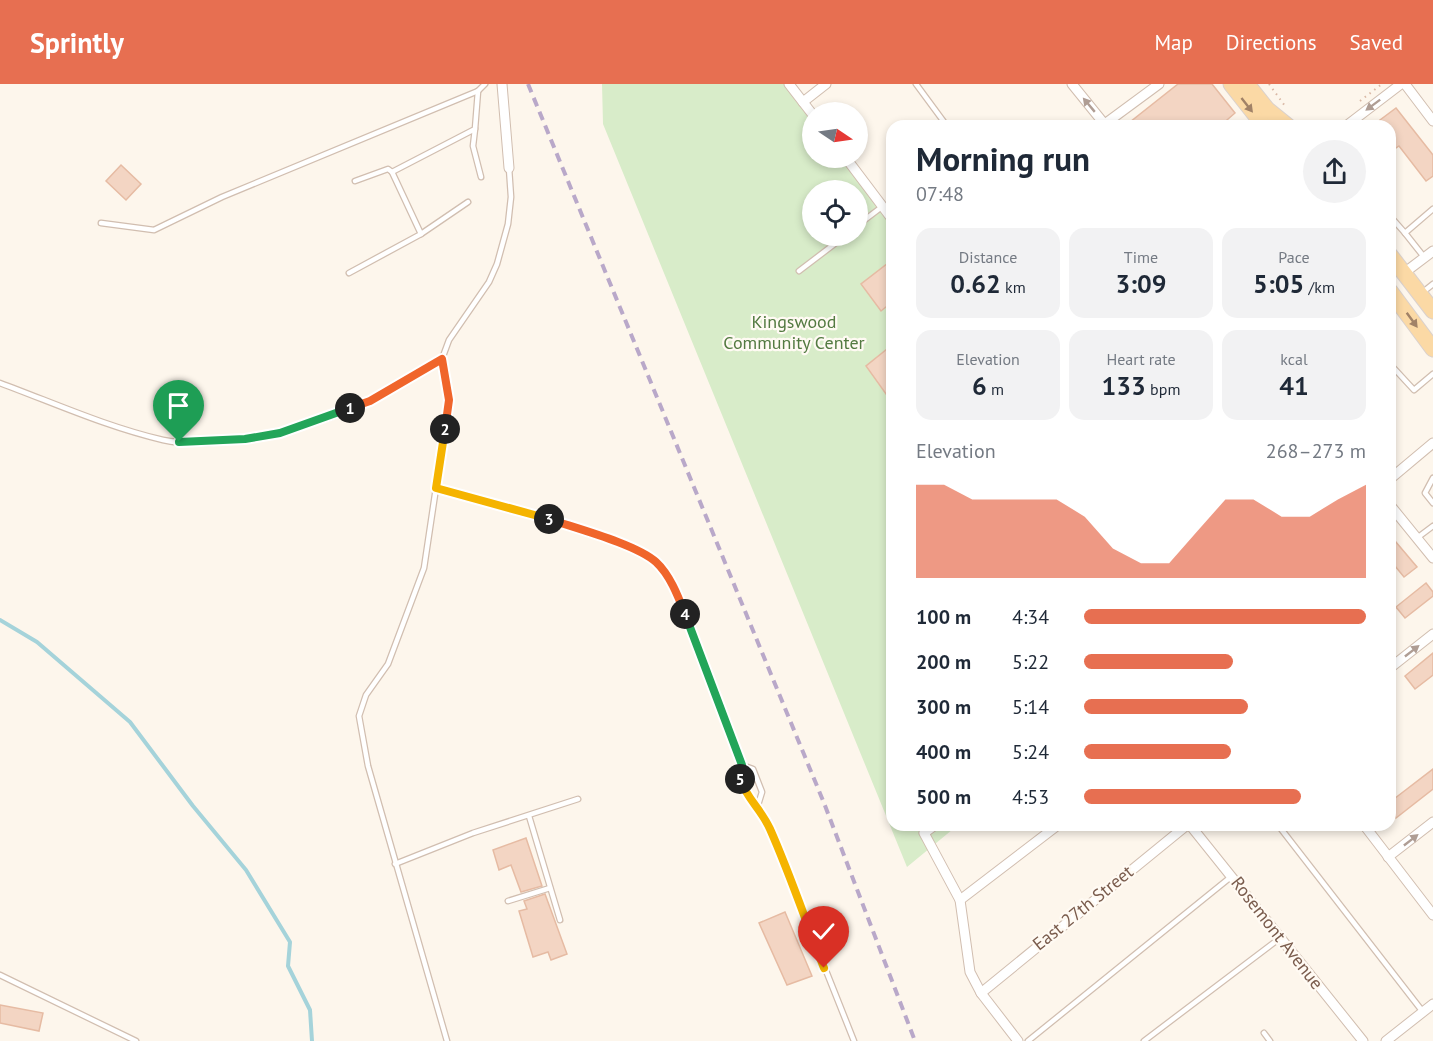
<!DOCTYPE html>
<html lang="en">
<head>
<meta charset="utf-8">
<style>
  body { margin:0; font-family:"PT Sans",sans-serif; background:#f2f2f3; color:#1f2937; height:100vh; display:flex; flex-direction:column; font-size:22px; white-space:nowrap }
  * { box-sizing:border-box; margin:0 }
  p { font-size:20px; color:#747a83 }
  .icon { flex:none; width:33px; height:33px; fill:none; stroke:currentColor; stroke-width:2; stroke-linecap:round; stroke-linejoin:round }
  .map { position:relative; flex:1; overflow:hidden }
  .drawer { position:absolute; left:886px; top:36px; width:510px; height:711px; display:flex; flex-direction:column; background:#fff; border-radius:18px; box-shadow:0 3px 9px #0003 }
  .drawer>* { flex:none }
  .needle { width:39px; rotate:103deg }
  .fabs { position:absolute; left:802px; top:18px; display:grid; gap:12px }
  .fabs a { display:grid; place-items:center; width:66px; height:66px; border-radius:50%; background:#fff; box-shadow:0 3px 9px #0003; font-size:30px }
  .pin { position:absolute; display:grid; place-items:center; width:51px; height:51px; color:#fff; margin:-62px -26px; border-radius:50% 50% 50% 0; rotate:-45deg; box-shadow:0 0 6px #0007 }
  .pin .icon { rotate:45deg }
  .km { position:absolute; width:30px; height:30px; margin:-15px; border-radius:50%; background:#222; color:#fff; font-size:16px; line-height:30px; text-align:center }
  .round { display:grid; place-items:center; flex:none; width:63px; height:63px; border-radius:32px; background:#f2f2f3 }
  .headline { display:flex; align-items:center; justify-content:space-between; height:102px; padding:0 30px }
  h1 { font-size:33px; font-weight:700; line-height:45px }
  .stats { display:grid; grid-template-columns:repeat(3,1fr); gap:9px; height:102px; padding:6px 30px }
  .stats div { display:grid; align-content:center; border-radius:15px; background:#f2f2f3; text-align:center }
  .stats b { font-size:26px; font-weight:700 }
  .stats small { font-size:16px; font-weight:400 }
  .stats p { font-size:16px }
  .chart { height:168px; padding:12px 30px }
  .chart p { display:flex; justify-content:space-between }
  .chart svg { width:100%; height:108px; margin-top:6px; fill:#e76f51; opacity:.7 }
  ul { padding:0 30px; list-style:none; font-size:20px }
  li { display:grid; grid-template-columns:96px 72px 1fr; align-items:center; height:45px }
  li i { height:15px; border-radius:8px; background:#e76f51 }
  header { display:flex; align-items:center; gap:36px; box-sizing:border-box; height:84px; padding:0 30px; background:#e76f51; color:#fff }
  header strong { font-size:28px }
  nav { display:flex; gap:33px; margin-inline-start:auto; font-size:21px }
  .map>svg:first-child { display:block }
</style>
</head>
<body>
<header>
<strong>Sprintly</strong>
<nav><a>Map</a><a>Directions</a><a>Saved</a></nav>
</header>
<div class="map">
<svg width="1433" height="957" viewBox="0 0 1433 957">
  <rect width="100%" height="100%" fill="#fdf6ec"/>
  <!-- green -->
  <path fill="#d8ecc9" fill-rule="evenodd" d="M 602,0 L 785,0 L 813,36 L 813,74 L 842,74 L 892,138 L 892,741 L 958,741 L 907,783 L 603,40 ZM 813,106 L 858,106 L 858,152 L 813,152 Z"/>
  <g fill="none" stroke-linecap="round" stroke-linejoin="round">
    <!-- stream -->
    <polyline stroke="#a5d3da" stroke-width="4" points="0,536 37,558 130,638 193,722 246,786 290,858 288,882 310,926 312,957"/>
  </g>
  <!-- building -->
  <g fill="#f3d5c3" stroke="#e6bba3" stroke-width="1.5">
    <polygon points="1178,0 1212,0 1235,29 1220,42 1125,42"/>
    <polygon points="1396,24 1433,71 1433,92 1426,97 1399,62 1390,68 1390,42 1372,42"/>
    <polygon points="121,81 141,100 126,116 106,97"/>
    <polygon points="892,176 892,218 881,227 861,200"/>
    <polygon points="892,261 892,305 886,310 866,282"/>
    <polygon points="1390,451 1417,483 1404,493 1390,476"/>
    <polygon points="1426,499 1433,508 1433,512 1405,534 1396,523"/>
    <polygon points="1433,569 1433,591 1415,605 1405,592"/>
    <polygon points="1433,685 1433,705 1396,734 1390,727 1390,718"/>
    <polygon points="526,754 542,802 521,808 511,781 499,786 493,766"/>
    <polygon points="545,810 567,870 551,876 548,868 533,873 519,827 527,825 524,817"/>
    <polygon points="785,828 812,892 787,901 759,839"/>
    <polygon points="0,921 43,929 39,947 0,939"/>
  </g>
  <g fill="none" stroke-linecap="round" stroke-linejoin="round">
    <defs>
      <g id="service">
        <polyline points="916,0 947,42"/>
        <polyline points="475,45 473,62 481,93"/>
        <polyline points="355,97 388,85 392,88 475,45 478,7"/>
        <polyline points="1390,132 1405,149 1433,125"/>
        <polyline points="101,139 154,146 222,113 478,7 485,0"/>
        <polyline points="858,141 883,122"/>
        <polyline points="1405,149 1424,173"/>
        <polyline points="421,150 468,118"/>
        <polyline points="799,187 845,152"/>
        <polyline points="349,189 421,150 392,88"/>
        <polyline points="1423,208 1433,200"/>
        <polyline points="1390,280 1414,306 1433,290"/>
        <path d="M 0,299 C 54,319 107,343 163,356 C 218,368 322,342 371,316 C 395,304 418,289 442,275"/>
        <polyline points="1433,394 1425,409 1433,419"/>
        <polyline points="436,404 559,438 623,461 654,476 673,502 724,628 742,681 739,693 746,711 758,721 770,746 854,957"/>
        <polyline points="1417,454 1433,442"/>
        <polyline points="742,681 753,685 762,708 758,721"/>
        <polyline points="529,732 560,836"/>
        <polyline points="1278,741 1423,928"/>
        <polyline points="395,780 473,749 578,715"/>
        <polyline points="508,817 550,804"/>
        <polyline points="0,891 136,957"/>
        <polyline points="1264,949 1270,957"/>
        <polyline points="447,957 368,682 359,632 366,611 388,580 424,484 449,317 442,275 449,256 489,198 497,180 508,140 511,113 509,84"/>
        <polyline points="1028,957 1232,792"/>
        <polyline points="1144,957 1280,854"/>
      </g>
      <g id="minor">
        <polyline points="502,0 509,84"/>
        <polyline points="789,0 813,31"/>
        <polyline points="1072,0 1106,42"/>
        <polyline points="1405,0 1433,37"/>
        <polyline points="803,18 826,0"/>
        <polyline points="1102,42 1159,0"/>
        <polyline points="1346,42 1401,0"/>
        <polyline points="846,74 892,135"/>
        <polyline points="1404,189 1433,167"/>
        <polyline points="1390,395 1433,359"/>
        <polyline points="1390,421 1433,474"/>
        <polyline points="1390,584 1433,550"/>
        <polyline points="935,741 924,749 960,816 970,888 981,909 1018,957"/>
        <polyline points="1190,741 1363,957"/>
        <polyline points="1364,741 1433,831"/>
        <polyline points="1388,773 1433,738"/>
        <polyline points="960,816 1058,741"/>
        <polyline points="981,909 1187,741"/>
        <polyline points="1386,957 1433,920"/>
      </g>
      <g id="primary">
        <polyline points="1231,0 1264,42"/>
        <polyline points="1247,0 1267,25 1288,42"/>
        <polyline points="1390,171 1433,227"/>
        <polyline points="1390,207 1433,265"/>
      </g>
    </defs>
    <!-- service casing -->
    <use href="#service" stroke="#d1beb0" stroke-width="7"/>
    <!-- minor casing -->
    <use href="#minor" stroke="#d1beb0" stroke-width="11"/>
    <!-- primary casing -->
    <use href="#primary" stroke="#dad1cd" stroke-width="17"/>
    <!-- path -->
    <g stroke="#d9b8a5" stroke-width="2" stroke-dasharray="1.5 4.5" stroke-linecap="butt">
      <polyline points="1269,0 1285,22"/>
      <polyline points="1360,17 1382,0"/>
    </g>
    <!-- service -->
    <use href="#service" stroke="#fff" stroke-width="4.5"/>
    <!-- minor -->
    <use href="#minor" stroke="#fff" stroke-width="9"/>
    <!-- primary -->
    <use href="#primary" stroke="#fbd9a5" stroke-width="15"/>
    <!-- rail -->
    <polyline stroke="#b9a8c9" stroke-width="4" stroke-dasharray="9 6" stroke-linecap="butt" points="528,0 824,719 915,957"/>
  </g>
  <!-- one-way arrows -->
  <defs><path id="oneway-solid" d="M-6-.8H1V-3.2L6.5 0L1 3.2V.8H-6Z" transform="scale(1.5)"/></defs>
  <g fill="#af9d94">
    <use href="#oneway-solid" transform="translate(1089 21) rotate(-130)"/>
    <use href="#oneway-solid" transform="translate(1373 21) rotate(143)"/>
    <use href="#oneway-solid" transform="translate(1412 567) rotate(-38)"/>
    <use href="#oneway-solid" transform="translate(1411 756) rotate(-38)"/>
  </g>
  <g fill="#a18267">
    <use href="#oneway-solid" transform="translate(1247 21) rotate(52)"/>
    <use href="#oneway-solid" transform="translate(1412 236) rotate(54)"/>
  </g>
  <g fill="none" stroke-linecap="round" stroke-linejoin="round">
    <defs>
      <polyline id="split-1" points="179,358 245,355 280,349 350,324"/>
      <polyline id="split-2" points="350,324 370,317 442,275 449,316 445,345"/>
      <polyline id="split-3" points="445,345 436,404 549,435"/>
      <path id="split-4" d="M 549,435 C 575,444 636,460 656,478 C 670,491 678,512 685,530"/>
      <polyline id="split-5" points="685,530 742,681 740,695"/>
      <path id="split-6" d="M 740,695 C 747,715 761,725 770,745 C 790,790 806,838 824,884"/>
    </defs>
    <!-- split-1 casing -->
    <use href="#split-1" stroke="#fff" stroke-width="12"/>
    <!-- split-2 casing -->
    <use href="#split-2" stroke="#fff" stroke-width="12"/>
    <!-- split-3 casing -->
    <use href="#split-3" stroke="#fff" stroke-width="12"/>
    <!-- split-4 casing -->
    <use href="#split-4" stroke="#fff" stroke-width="12"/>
    <!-- split-5 casing -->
    <use href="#split-5" stroke="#fff" stroke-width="12"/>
    <!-- split-6 casing -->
    <use href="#split-6" stroke="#fff" stroke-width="12"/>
    <!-- split-1 -->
    <use href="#split-1" stroke="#22a559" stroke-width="8"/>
    <!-- split-2 -->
    <use href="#split-2" stroke="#f0652b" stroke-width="8"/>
    <!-- split-3 -->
    <use href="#split-3" stroke="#f5b400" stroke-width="8"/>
    <!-- split-4 -->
    <use href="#split-4" stroke="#f0652b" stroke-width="8"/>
    <!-- split-5 -->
    <use href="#split-5" stroke="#22a559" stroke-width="8"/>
    <!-- split-6 -->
    <use href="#split-6" stroke="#f5b400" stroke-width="8"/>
  </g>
  <g text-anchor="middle" stroke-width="4.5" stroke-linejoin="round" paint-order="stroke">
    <!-- park labels -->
    <g font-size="18" fill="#537a41" stroke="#fffaf3">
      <text x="794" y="244">Kingswood<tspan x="794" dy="21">Community Center</tspan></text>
    </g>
    <!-- street labels -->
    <g font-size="18" fill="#7a5c4d" stroke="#fffaf3">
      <text transform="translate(1083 824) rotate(-39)" y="6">East 27th Street</text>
      <text transform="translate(1277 849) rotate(52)" y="6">Rosemont Avenue</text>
    </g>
  </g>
</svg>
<div class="fabs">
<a><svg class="needle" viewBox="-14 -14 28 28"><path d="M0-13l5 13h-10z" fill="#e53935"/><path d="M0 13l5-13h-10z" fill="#747a83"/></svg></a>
<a><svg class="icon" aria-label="locate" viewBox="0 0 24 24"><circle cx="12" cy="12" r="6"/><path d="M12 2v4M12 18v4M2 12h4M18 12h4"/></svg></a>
</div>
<div class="pin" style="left:179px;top:358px;background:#1e9e55"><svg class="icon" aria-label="arrive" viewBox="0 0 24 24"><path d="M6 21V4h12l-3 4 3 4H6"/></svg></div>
<div class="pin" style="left:824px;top:884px;background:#d93025"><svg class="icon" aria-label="check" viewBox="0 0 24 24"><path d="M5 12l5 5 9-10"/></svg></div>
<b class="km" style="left:350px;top:324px">1</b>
<b class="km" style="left:445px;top:345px">2</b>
<b class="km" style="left:549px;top:435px">3</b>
<b class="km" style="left:685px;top:530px">4</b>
<b class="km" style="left:740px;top:695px">5</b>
<section class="drawer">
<div class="headline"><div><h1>Morning run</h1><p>07:48</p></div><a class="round"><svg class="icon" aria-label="share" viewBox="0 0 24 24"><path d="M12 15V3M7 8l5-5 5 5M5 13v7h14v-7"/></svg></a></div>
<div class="stats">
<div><p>Distance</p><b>0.62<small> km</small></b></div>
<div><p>Time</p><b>3:09</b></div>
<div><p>Pace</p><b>5:05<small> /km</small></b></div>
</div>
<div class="stats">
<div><p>Elevation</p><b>6<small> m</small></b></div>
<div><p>Heart rate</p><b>133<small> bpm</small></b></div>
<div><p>kcal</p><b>41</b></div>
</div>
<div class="chart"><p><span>Elevation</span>268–273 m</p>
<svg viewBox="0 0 160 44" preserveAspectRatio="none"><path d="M0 44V6L10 6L20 12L30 12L40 12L50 12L60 19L70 32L80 38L90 38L100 25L110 12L120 12L130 19L140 19L150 12L160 6V44z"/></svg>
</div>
<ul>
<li><b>100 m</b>4:34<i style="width:100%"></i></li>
<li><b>200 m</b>5:22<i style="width:53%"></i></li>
<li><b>300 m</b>5:14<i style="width:58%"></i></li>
<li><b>400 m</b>5:24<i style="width:52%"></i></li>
<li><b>500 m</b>4:53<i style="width:77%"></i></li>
</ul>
</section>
</div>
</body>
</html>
